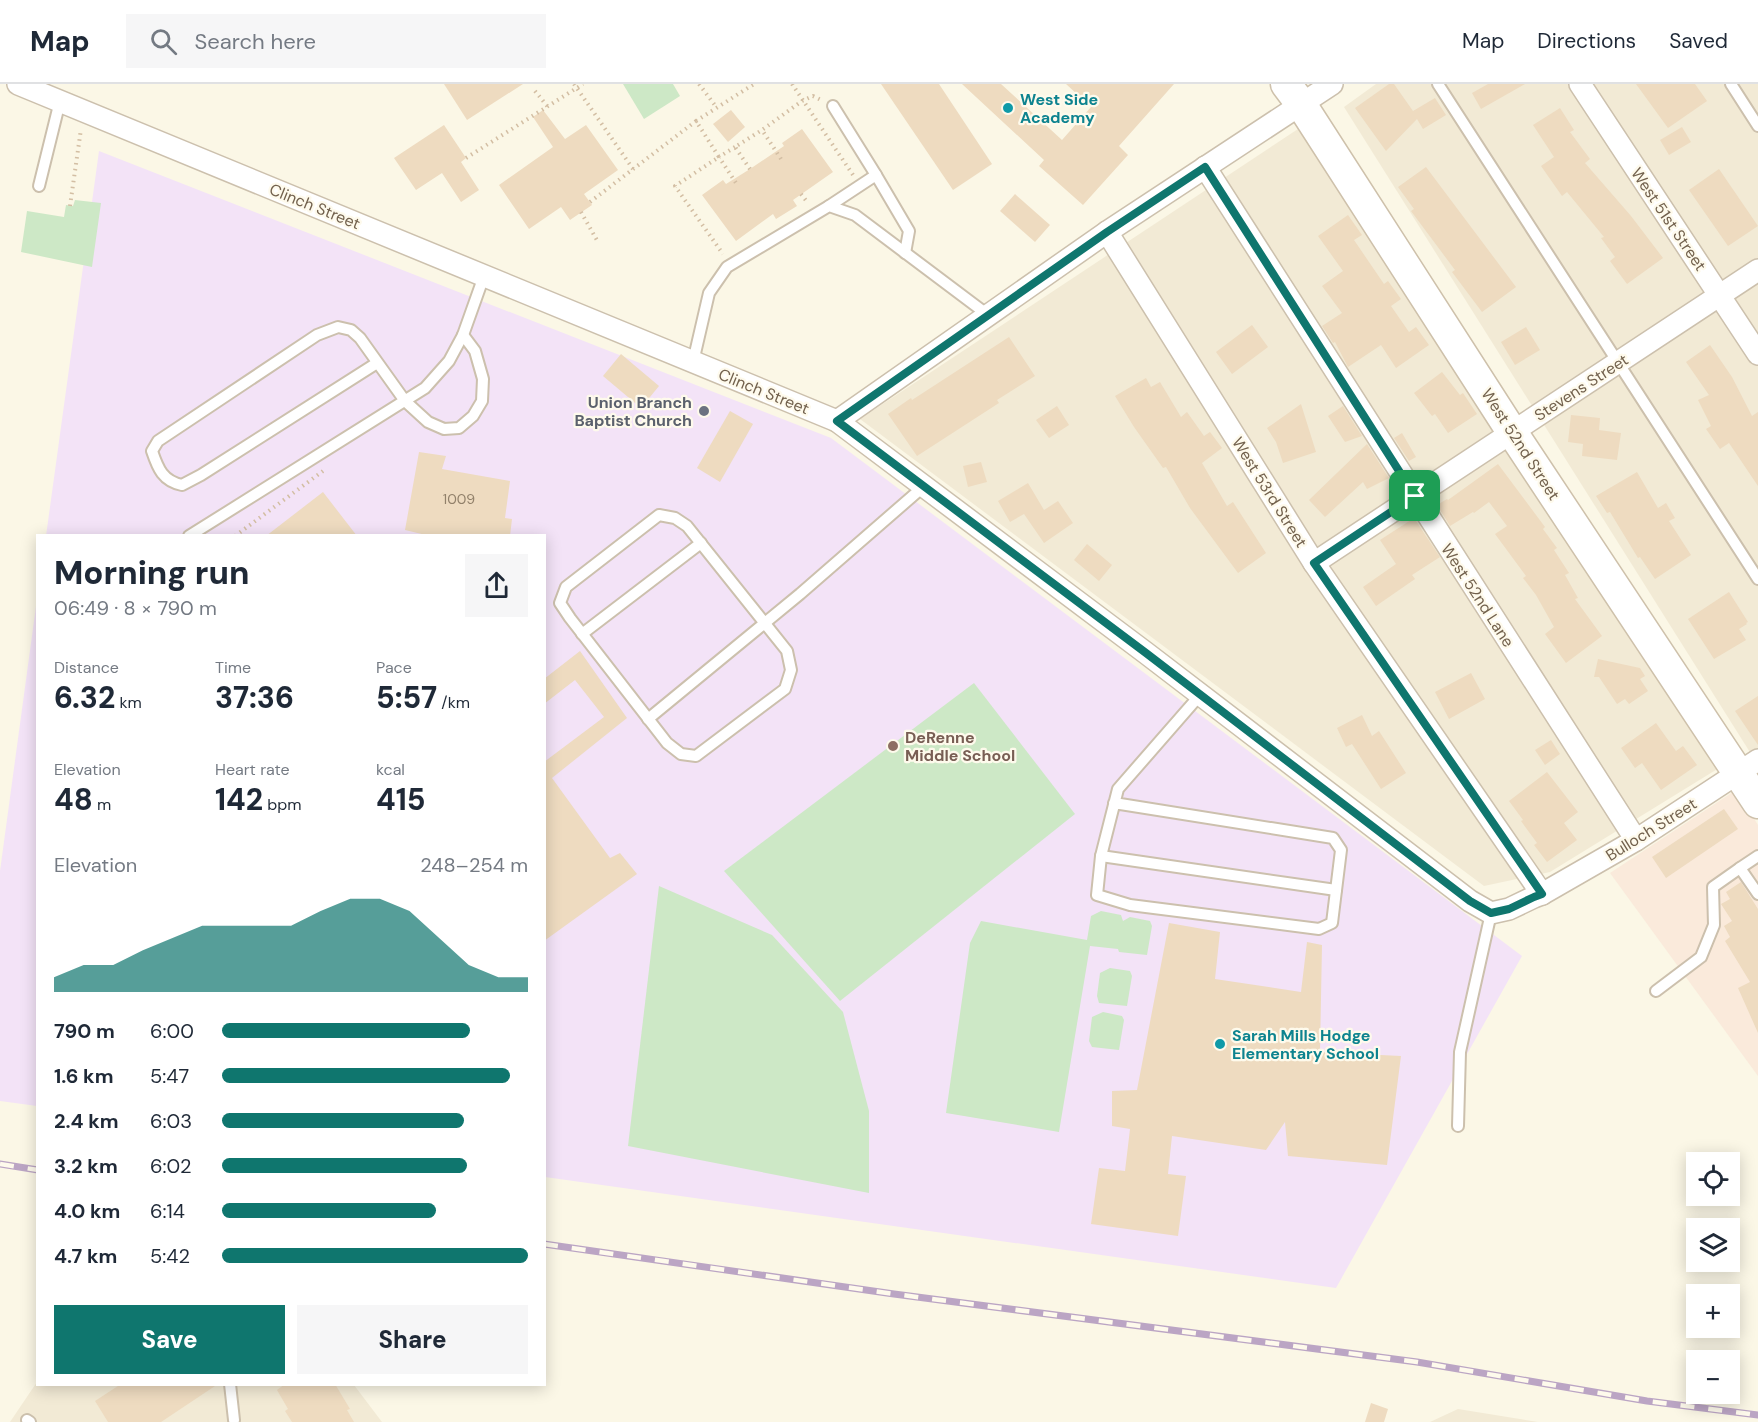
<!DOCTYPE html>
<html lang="en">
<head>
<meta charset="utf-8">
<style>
  body { margin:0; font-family:"DM Sans",sans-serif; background:#f6f6f7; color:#1f2937; height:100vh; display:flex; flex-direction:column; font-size:22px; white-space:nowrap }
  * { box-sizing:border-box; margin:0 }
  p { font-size:20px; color:#747a83 }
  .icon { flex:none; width:33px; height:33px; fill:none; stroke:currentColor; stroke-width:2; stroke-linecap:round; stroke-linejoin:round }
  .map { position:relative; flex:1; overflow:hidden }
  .panel { position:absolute; left:36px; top:450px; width:510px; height:852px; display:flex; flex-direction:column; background:#fff; border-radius:0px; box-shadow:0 3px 15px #0003 }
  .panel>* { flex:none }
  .tools { position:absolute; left:1686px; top:1068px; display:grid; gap:12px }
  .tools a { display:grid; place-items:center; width:54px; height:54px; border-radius:0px; background:#fff; box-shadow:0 3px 15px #0003; font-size:30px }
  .pin { position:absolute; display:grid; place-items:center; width:51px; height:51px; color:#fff; margin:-26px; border-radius:12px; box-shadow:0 3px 9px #0006 }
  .round { display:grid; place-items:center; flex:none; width:63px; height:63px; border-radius:0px; background:#f6f6f7 }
  .overview { display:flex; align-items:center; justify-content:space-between; height:102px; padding:0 18px }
  h1 { font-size:33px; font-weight:800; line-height:45px }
  .figures { display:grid; grid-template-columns:repeat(3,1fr); gap:9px; height:102px; padding:6px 18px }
  .figures div { display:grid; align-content:center }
  .figures b { font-size:30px; font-weight:800 }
  .figures small { font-size:16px; font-weight:400 }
  .figures p { font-size:16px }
  .chart { height:168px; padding:12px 18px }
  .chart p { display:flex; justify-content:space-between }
  .chart svg { width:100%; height:108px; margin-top:6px; fill:#0f766e; opacity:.7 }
  .primary-button { display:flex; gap:12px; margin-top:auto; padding:12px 18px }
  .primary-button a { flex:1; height:69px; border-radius:0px; background:#0f766e; color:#fff; font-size:24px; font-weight:800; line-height:69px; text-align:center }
  .primary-button a+a { background:#f6f6f7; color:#1f2937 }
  ul { padding:0 18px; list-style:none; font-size:20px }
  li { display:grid; grid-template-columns:96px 72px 1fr; align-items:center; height:45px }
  li i { height:15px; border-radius:8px; background:#0f766e }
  header { display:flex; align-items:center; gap:36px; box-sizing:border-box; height:84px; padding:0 30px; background:#fff; border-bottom:2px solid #e0e1e3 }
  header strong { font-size:28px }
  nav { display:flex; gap:33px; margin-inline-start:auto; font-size:21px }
  .search { width:420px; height:54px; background:#f6f6f7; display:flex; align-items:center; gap:15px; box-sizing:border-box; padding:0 21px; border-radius:0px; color:#747a83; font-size:22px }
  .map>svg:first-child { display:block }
</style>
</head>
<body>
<header>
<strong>Map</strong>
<div class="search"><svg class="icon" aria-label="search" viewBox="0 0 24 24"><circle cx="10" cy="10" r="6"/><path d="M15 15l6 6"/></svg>Search here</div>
<nav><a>Map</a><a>Directions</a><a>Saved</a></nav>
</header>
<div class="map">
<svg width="1758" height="1338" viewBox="0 0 1758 1338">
  <rect width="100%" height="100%" fill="#fbf7e6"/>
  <!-- residential -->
  <g fill="#f2ead5">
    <polygon points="1376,0 1758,0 1758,681 1344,23"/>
    <polygon points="1298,45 1719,684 1550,788 1484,802 860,335"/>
    <polygon points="37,1298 38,1300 354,1301 382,1338 10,1338"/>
    <polygon points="1458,1325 1538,1338 1430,1338"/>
  </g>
  <!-- commercial -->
  <polygon fill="#faeadb" points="1736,706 1758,741 1758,992 1610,789"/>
  <!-- education -->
  <g fill="#f3e3f7">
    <polygon points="99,67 831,354 1522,872 1336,1204 545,1093 544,452 46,452"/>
    <polygon points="37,515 37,1022 0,1017 0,787"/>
  </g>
  <!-- green -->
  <g fill="#cde8c6">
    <polygon points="623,0 673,0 680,12 644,35"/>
    <polygon points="75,116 101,119 92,183 21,168 27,127 64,133 66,121 73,122"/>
    <polygon points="974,599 1075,730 840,917 724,787"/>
    <polygon points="659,802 772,851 843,928 869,1027 869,1109 628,1062"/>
    <polygon points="1101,827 1121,831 1123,837 1130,833 1150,837 1152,842 1147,871 1119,868 1118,865 1090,862 1059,1048 946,1029 970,859 981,837 1087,856 1091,832"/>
    <polygon points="1110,884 1130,887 1132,892 1127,922 1099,919 1097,912 1100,889"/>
    <polygon points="1103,928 1122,932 1124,936 1119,966 1092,963 1089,957 1092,933"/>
  </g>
  <!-- building -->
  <g fill="#eedbc0">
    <polygon points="444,0 523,0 467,36"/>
    <polygon points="881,0 939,0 992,80 953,106"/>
    <polygon points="962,0 1001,0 1062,56 1091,23 1066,0 1174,0 1119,62 1128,71 1083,121 1039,82 1044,76"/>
    <polygon points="1389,0 1394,0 1413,27 1435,14 1446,31 1423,45 1417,35 1386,67 1355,24"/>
    <polygon points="1488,0 1525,0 1481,25 1472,9"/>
    <polygon points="1636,0 1695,0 1707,17 1668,44"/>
    <polygon points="1560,24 1574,46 1570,48 1590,75 1585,79 1631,132 1663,174 1627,200 1610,177 1615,173 1601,154 1604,153 1567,108 1562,112 1541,82 1554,73 1533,41"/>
    <polygon points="543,26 565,55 586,41 618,86 584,110 592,121 570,136 561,123 529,145 499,101 553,63 533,33"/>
    <polygon points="731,26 745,43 728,58 713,40"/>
    <polygon points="444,41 466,74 461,78 479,106 461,118 442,89 416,106 394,74"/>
    <polygon points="1682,43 1691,58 1669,71 1660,56"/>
    <polygon points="802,45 833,88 793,116 797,122 776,135 773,130 736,157 702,111 723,96 726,100 750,85 784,62 782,59"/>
    <polygon points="1426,83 1516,203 1482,228 1452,188 1455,186 1411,127 1414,125 1398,103"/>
    <polygon points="1719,85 1758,142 1728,162 1689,106"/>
    <polygon points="1015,110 1050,141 1035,158 1000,127"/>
    <polygon points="1348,131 1362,151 1354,156 1384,200 1388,197 1401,215 1391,222 1409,248 1416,243 1429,261 1396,284 1381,261 1348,283 1335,258 1333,259 1322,242 1342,229 1322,202 1343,187 1318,152"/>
    <polygon points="1252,241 1268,263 1232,290 1216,268"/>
    <polygon points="1526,243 1540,266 1515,281 1501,258"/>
    <polygon points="1009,253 1035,292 997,316 999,319 917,372 888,330 911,314 912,316"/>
    <polygon points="1710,261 1732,293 1752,332 1758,328 1758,402 1729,359 1720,365 1706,345 1711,342 1698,316 1709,311 1686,278"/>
    <polygon points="621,270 659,302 641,324 603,292"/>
    <polygon points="1442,288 1460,311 1463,309 1477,330 1448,349 1435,330 1432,332 1414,309"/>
    <polygon points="1146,294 1151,303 1160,298 1181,333 1187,328 1204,352 1210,348 1222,364 1202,379 1227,422 1233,418 1266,469 1238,489 1190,424 1166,383 1163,384 1134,343 1115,312"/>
    <polygon points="1301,320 1316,368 1283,379 1276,358 1267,344"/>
    <polygon points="1057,322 1069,341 1049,354 1036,336"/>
    <polygon points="1343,322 1362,352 1345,358 1328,332"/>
    <polygon points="730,327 753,340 720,398 697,384"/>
    <polygon points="1571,331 1600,334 1599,346 1621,349 1617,376 1582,372 1583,360 1568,358"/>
    <polygon points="1402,349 1416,373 1409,377 1394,354"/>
    <polygon points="1367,360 1389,394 1367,405 1363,398 1325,433 1309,416"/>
    <polygon points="419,368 446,372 442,385 510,397 505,434 512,435 510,452 430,452 405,446"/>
    <polygon points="981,378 987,398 968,403 963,382"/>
    <polygon points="1498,380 1545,443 1543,445 1557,464 1554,466 1569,489 1565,491 1578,514 1575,515 1602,552 1566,579 1545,550 1554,543 1536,511 1523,494 1526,492 1495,450 1507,442 1489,418 1474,429 1473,428 1450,442 1437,421 1447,415 1448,416"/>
    <polygon points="1637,388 1658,424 1666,419 1675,434 1669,437 1691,471 1655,495 1640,473 1638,474 1610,428 1607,429 1596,412"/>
    <polygon points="1028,399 1044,426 1058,417 1073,439 1044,459 1024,430 1010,438 998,417"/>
    <polygon points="323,408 357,452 266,452"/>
    <polygon points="1414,434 1440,473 1412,491 1415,495 1376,522 1363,503 1396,480 1380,456"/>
    <polygon points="1087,460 1112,481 1099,497 1074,476"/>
    <polygon points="1729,508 1748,538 1746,539 1747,540 1739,545 1746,556 1714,575 1688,535"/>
    <polygon points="580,567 627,634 552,694 610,774 620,769 637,790 544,857 544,678 604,633 575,596 544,620 544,595"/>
    <polygon points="1598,575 1640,584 1645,592 1640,595 1648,607 1629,620 1625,615 1617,620 1599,593 1594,593"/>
    <polygon points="1471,589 1485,615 1449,635 1435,608"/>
    <polygon points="1758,612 1758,661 1735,627"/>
    <polygon points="1362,631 1372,652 1379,647 1406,689 1381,705 1352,660 1346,663 1337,644"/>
    <polygon points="1656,639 1676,667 1683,662 1697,681 1661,706 1642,679 1635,684 1621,664"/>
    <polygon points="1551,656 1560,670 1545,681 1535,666"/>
    <polygon points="1547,688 1578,728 1564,739 1577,756 1547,778 1534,761 1537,759 1521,737 1523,736 1509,717"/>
    <polygon points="1724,725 1738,745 1666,794 1652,773"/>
    <polygon points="1741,798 1758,825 1758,949 1738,904 1750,898 1725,857 1730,853 1724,842 1732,837 1721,820 1730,815 1726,808"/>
    <polygon points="1169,839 1220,848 1215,895 1301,908 1307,858 1322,861 1320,968 1401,972 1387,1081 1288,1072 1285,1038 1266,1066 1172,1052 1168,1090 1186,1092 1178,1152 1091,1140 1099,1084 1125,1087 1130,1045 1112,1042 1112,1007 1137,1006"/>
    <polygon points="121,1300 218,1300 161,1338 108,1338 95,1317"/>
    <polygon points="285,1300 335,1300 350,1325 347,1326 354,1338 292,1338 285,1327 288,1325 277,1306"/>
    <polygon points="1371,1319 1388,1325 1384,1338 1365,1338"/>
  </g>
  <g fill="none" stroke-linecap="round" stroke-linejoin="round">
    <defs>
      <g id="service">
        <polyline points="1438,0 1758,495"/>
        <polyline points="1731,0 1758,42"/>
        <polyline points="833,22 876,91"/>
        <polyline points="39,102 60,17"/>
        <polyline points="829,122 876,91 909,147 905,169"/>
        <polyline points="693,278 709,209 727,183 829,122 855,131 988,231"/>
        <path d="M 377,279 L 201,391 L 182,401 C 163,397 158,385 152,367 L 158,357 L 317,251 L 338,243 L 351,246 L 360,254 L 405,317 L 428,338 L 444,345 L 459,344 L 473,332 L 482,317 L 483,295 L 475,267 L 463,251"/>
        <polygon points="659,431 675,434 687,442 787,567 791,586 785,605 696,672 681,670 667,659 570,534 560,519 566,503"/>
        <polyline points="189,452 425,304 449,277 463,251 484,192"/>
        <polyline points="582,550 701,459"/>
        <polyline points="648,635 800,510 923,403"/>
        <polyline points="1114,719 1333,754 1341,766 1332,839 1319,845 1130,821 1097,811 1101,772 1118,705 1200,611"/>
        <polyline points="1101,772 1336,806"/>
        <polyline points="1758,772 1740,784 1758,810"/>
        <polyline points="1656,907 1701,873 1714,841 1713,803 1740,784"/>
        <polyline points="1458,1042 1460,968 1491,829"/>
        <polyline points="230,1300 234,1336"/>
        <polyline points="27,1336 30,1338"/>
      </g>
      <g id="minor">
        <polyline points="18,0 837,337 1146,569 1470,817 1491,829 1509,825 1534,813 1542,810 1636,756 1758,676"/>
        <polyline points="1580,0 1758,270"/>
        <polyline points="1205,83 1636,756"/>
        <polyline points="1107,148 1314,479 1542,810"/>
        <polyline points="837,337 1107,148 1332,0"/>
        <polyline points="1314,479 1758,186"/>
      </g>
      <polyline id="secondary" points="1286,0 1301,20 1512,348 1758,719"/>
    </defs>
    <!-- service casing -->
    <use href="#service" stroke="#ccc0ad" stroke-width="14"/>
    <!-- minor casing -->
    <use href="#minor" stroke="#ccc0ad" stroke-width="24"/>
    <!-- secondary casing -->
    <use href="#secondary" stroke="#cec1ab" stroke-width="33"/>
    <!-- path -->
    <g stroke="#d3bea3" stroke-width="4" stroke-dasharray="1.5 4.5" stroke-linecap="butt">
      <polyline points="574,0 633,85"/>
      <polyline points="699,0 717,24"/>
      <polyline points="792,0 853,91"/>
      <polyline points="535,7 548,23"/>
      <polyline points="696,37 754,0"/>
      <polyline points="735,63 719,73 736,99"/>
      <polyline points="466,74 583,0"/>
      <polyline points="781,75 762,46 802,17 813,12 821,16"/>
      <polyline points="750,85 735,63 762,46"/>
      <polyline points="801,110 808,119"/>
      <polyline points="590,118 696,37 719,73 675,102 723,170"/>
      <polyline points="70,122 81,45"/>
      <polyline points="581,128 598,158"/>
      <polyline points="235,452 323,387"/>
    </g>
    <!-- service -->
    <use href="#service" stroke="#fff" stroke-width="10"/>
    <!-- minor -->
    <use href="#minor" stroke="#fff" stroke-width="21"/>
    <!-- secondary -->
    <use href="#secondary" stroke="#fff" stroke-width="30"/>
    <defs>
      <g id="rail">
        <polyline points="0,1080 38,1086"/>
        <polyline points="544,1160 894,1210 1417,1278 1647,1317 1758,1331"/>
      </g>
    </defs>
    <!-- rail casing -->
    <use href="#rail" stroke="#bba5c4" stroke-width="7"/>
    <!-- rail -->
    <use href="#rail" stroke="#fefaec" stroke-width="4.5" stroke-dasharray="14" stroke-linecap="butt"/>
  </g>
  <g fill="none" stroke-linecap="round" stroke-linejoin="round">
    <defs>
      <polygon id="route" points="1205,83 1415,412 1314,479 1542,810 1534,813 1509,825 1491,829 1470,817 1146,569 837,337 1107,148"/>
    </defs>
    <!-- route casing -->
    <use href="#route" stroke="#fff" stroke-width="12"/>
    <!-- route -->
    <use href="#route" stroke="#0f766e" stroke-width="8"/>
  </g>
  <!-- markers -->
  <g fill="#0f9aa8" stroke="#fefaec" stroke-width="2">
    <circle cx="1008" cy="24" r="6"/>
    <circle cx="1220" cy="960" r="6"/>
  </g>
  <circle fill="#6b7280" stroke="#fefaec" stroke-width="2" cx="704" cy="327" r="6"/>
  <circle fill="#8d6e63" stroke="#fefaec" stroke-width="2" cx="893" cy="662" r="6"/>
  <g text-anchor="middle" stroke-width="4.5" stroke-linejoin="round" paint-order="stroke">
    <!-- number labels -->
    <g font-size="14" fill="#91806a">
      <text x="459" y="420">1009</text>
    </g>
    <!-- culture labels -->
    <g font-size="16" font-weight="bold" fill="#0d838f" stroke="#fefaec" text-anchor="start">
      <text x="1020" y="21">West Side<tspan x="1020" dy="18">Academy</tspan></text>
      <text x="1232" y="957">Sarah Mills Hodge<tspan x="1232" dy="18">Elementary School</tspan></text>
    </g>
    <!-- street labels -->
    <g font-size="16" fill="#72614d" stroke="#fefaec">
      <text transform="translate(315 122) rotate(22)" y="6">Clinch Street</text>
      <text transform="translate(1669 135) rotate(56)" y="6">West 51st Street</text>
      <text transform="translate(1581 303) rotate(-33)" y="6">Stevens Street</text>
      <text transform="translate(764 307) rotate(22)" y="6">Clinch Street</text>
      <text transform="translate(1521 360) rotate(57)" y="6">West 52nd Street</text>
      <text transform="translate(1270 408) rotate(58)" y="6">West 53rd Street</text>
      <text transform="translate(1478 511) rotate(57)" y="6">West 52nd Lane</text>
      <text transform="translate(1651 745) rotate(-32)" y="6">Bulloch Street</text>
    </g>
    <!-- worship labels -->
    <g font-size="16" font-weight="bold" fill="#5b616d" stroke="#fefaec" text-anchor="end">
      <text x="692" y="324">Union Branch<tspan x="692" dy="18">Baptist Church</tspan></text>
    </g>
    <!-- education labels -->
    <g font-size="16" font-weight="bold" fill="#785e54" stroke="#fefaec" text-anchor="start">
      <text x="905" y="659">DeRenne<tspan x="905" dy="18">Middle School</tspan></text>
    </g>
  </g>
</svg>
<div class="tools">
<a><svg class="icon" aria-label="locate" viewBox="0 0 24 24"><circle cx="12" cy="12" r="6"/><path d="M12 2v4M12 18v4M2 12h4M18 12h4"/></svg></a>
<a><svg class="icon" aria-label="layers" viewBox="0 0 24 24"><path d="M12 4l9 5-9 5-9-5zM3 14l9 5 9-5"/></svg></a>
<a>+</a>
<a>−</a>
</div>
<div class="pin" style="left:1415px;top:412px;background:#1e9e55"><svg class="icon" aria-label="arrive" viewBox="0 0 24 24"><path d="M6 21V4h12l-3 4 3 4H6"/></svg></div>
<section class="panel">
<div class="overview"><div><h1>Morning run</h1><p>06:49 · 8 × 790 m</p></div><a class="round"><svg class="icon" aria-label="share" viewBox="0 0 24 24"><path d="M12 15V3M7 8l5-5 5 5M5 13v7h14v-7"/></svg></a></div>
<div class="figures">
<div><p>Distance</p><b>6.32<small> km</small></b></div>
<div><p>Time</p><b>37:36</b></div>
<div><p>Pace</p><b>5:57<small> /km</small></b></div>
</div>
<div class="figures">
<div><p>Elevation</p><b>48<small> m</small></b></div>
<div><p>Heart rate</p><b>142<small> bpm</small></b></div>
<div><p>kcal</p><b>415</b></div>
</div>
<div class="chart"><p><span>Elevation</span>248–254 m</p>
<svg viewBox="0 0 160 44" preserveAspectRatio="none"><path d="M0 44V38L10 33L20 33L30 27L40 22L50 17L60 17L70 17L80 17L90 11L100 6L110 6L120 11L130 22L140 33L150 38L160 38V44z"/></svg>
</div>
<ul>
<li><b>790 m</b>6:00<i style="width:81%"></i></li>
<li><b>1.6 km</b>5:47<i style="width:94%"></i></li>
<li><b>2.4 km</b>6:03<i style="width:79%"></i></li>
<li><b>3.2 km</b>6:02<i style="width:80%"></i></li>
<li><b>4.0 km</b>6:14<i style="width:70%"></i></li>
<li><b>4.7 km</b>5:42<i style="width:100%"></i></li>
</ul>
<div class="primary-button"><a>Save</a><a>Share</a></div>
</section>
</div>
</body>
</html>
